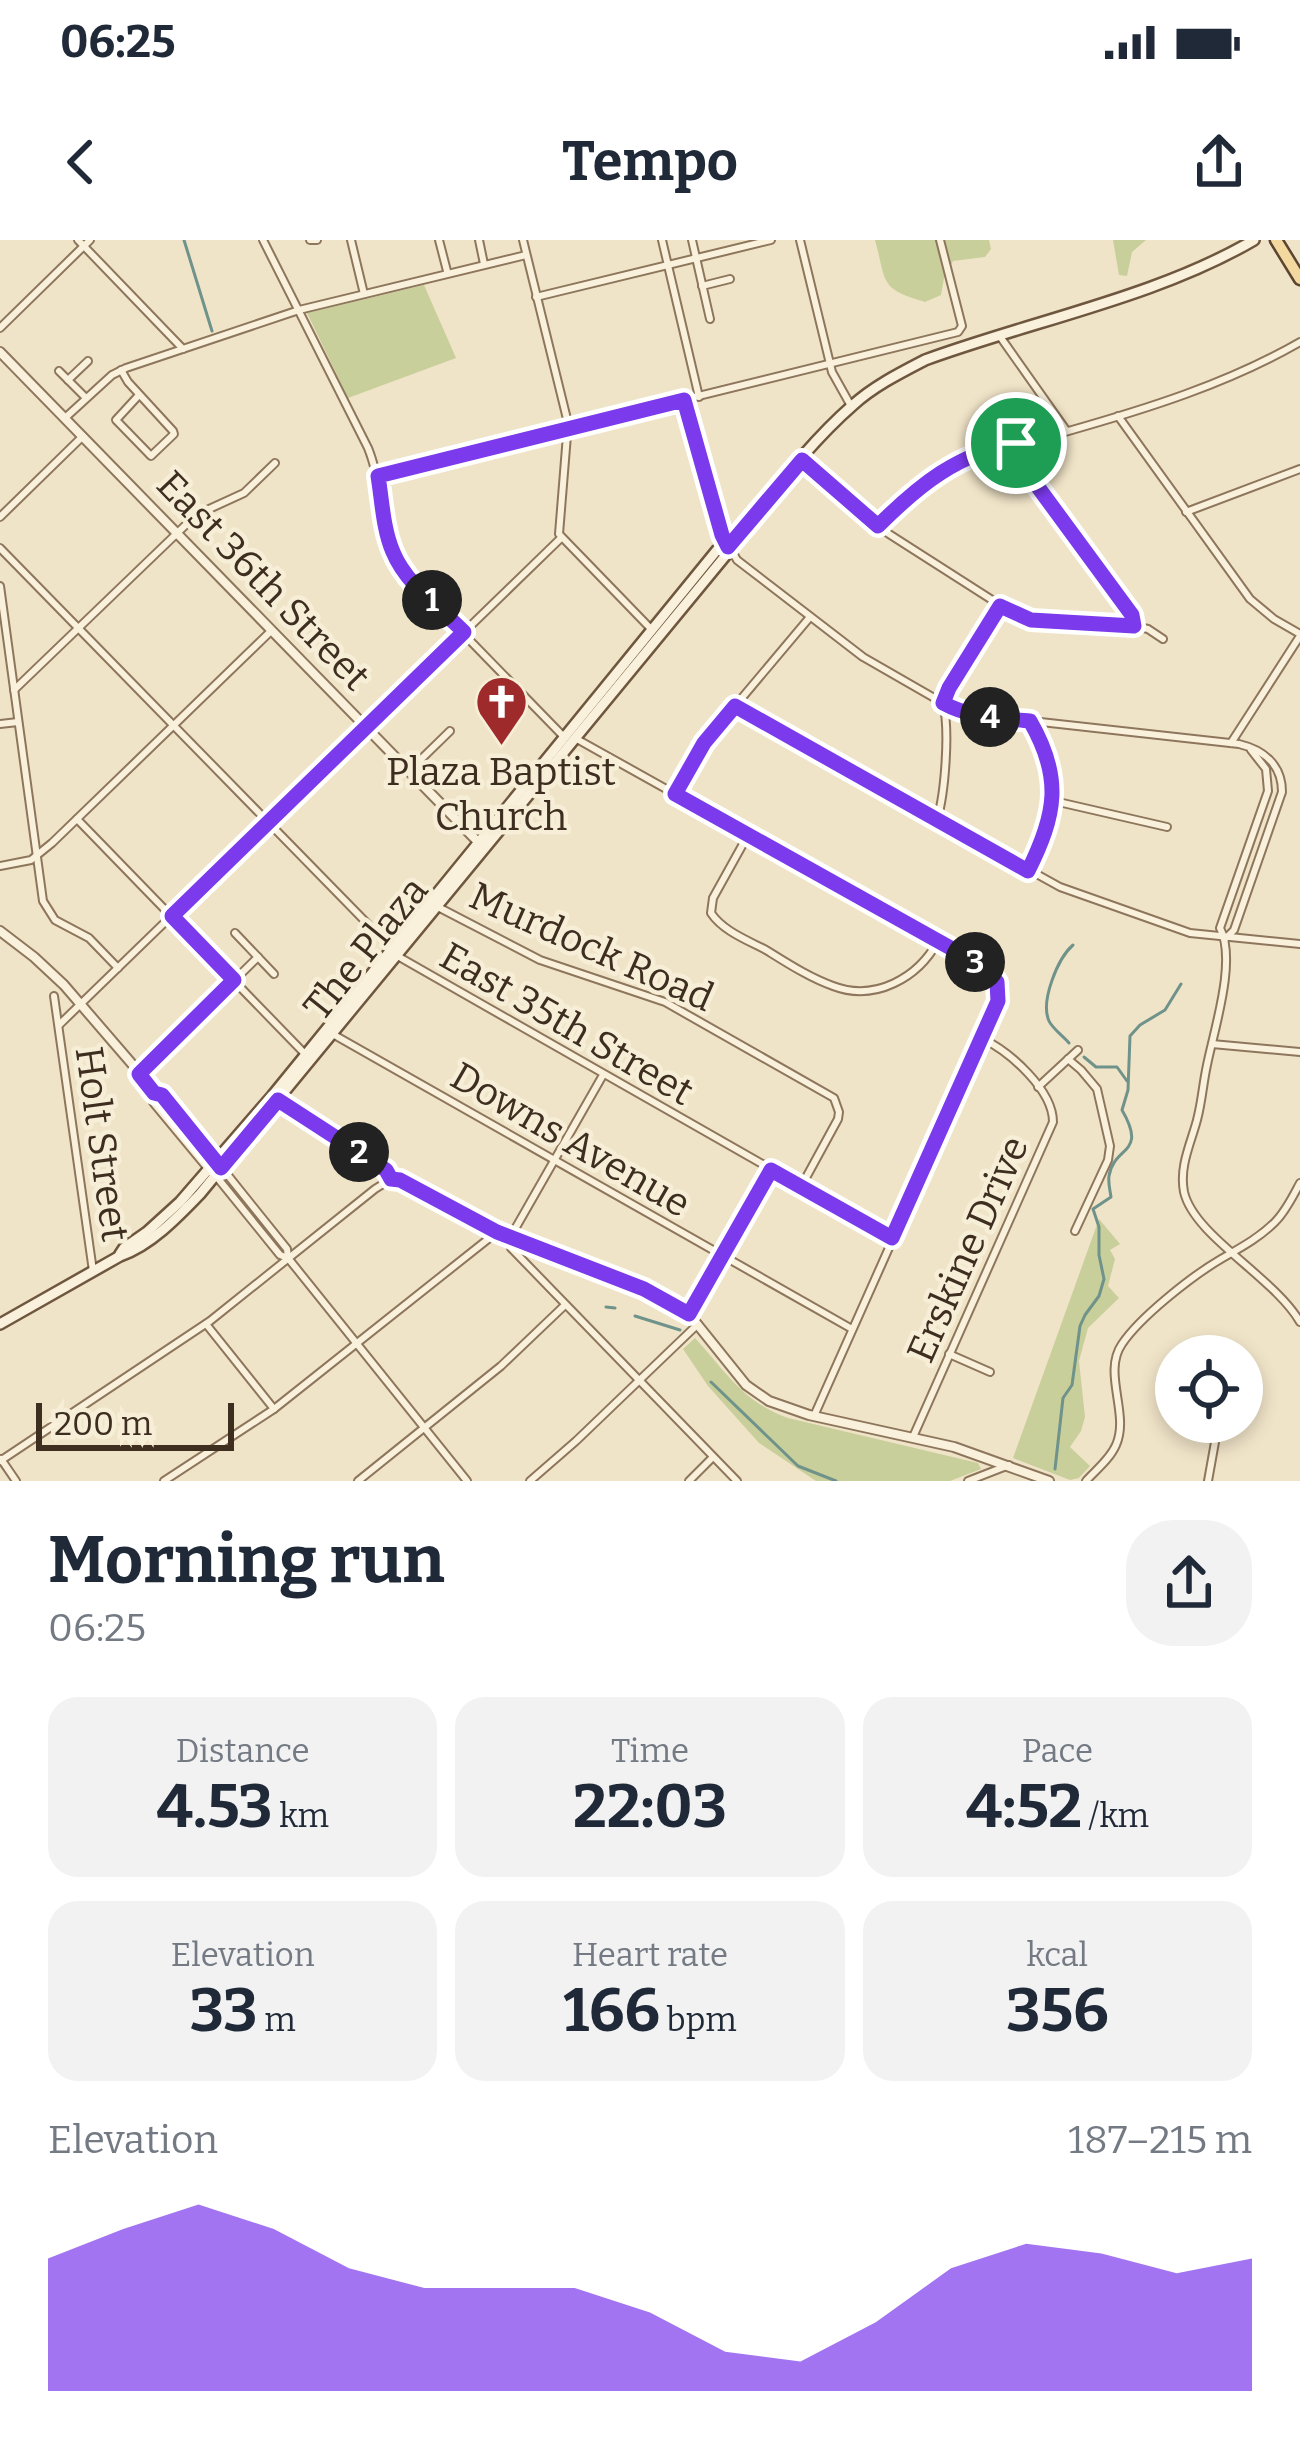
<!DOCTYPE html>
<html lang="en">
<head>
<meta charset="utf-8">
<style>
  body { margin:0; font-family:Bitter,serif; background:#f2f2f3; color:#1f2937; height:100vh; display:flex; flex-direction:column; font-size:45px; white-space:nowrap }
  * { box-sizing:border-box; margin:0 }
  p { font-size:39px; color:#747a83 }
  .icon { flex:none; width:66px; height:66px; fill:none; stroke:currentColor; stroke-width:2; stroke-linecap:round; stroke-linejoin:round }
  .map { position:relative; height:1241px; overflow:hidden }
  .side { display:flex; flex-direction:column; background:#fff; flex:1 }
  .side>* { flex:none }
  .buttons { position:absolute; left:1155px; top:1095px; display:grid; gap:24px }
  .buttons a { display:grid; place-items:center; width:108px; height:108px; border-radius:50%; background:#fff; box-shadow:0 6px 18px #0003; font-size:60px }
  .scale { position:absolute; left:36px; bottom:30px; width:198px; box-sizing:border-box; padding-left:12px; border:6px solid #3d2e20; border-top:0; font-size:33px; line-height:42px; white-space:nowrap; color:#3d2e20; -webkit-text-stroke:9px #f7eed8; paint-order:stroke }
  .pin { position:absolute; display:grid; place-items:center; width:102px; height:102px; color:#fff; margin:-51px; border:6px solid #fff; border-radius:50%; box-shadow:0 3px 12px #0007 }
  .km { position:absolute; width:60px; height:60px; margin:-30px; border-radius:50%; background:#222; color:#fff; font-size:33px; line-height:60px; text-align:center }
  .round { display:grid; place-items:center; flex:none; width:126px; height:126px; border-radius:48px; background:#f2f2f3 }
  .overview { display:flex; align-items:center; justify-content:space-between; height:204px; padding:0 48px }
  h1 { font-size:66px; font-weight:700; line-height:90px }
  .figures { display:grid; grid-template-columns:repeat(3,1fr); gap:18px; height:204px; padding:12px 48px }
  .figures div { display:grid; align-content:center; border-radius:30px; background:#f2f2f3; text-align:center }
  .figures b { font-size:60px; font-weight:700 }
  .figures small { font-size:33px; font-weight:400 }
  .figures p { font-size:33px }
  .chart { height:336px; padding:24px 48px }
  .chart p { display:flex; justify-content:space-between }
  .chart svg { width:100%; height:216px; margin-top:12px; fill:#7c3aed; opacity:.7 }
  .status { display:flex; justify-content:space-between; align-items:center; height:84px; padding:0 60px; background:#fff; direction:ltr }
  .status svg { height:33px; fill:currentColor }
  header { display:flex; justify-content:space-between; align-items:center; height:156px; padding:0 48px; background:#fff; font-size:54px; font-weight:700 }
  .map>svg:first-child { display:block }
</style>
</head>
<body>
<div class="status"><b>06:25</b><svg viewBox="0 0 49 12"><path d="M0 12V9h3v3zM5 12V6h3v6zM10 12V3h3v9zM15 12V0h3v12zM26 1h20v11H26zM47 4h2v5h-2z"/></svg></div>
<header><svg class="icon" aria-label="back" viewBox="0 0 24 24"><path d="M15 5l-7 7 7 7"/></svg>Tempo<svg class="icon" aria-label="share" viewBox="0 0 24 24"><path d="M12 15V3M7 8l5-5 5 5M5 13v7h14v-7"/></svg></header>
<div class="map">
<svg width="1300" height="1241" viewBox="0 0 1300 1241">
  <rect width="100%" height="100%" fill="#f0e4c8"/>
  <!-- green -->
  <g fill="#c9cf9b">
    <path d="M 875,0 L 989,0 L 991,9 L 985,17 L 953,21 L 944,38 L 941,55 L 925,62 C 879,48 887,44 875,0 Z"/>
    <polygon points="1113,0 1146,0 1132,12 1127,36 1119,35"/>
    <polygon points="424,45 456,118 348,158 307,73"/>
    <polygon points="1099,979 1120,1004 1110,1010 1115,1019 1108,1046 1119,1058 1088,1088 1079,1121 1085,1177 1081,1191 1070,1207 1090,1226 1079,1238 1070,1240 1013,1218"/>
    <path d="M 695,1098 C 727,1133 743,1162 788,1178 L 978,1223 L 981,1229 L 950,1241 L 816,1241 L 759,1203 L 708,1146 L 683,1109 Z"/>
  </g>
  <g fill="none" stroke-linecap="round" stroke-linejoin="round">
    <!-- stream -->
    <g stroke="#6f938a" stroke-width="3">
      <polyline points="184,0 212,91"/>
      <path d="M 1069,803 C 1064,797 1052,788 1049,781 C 1040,761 1058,718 1073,705"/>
      <polyline points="1084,817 1096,827 1117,827 1127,841"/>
      <polyline points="606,1067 615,1068"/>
      <polyline points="635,1076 680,1090"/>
      <polyline points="711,1142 798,1226 836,1241"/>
      <path d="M 1055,1229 L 1063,1158 L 1072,1145 L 1080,1086 L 1085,1075 L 1099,1056 L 1104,1039 L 1099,1015 L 1099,987 L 1093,969 L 1111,957 C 1110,950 1108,943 1109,936 C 1114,905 1148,915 1122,870 L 1128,850 L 1130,796 L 1140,785 L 1165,770 L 1181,744"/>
    </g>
    <defs>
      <g id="minor">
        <polyline points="78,0 183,109"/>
        <path d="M 263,0 L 368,208 C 386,252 380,301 411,340 L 565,498"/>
        <polyline points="310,0 317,0"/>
        <polyline points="351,0 364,54"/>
        <polyline points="439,0 447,31"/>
        <polyline points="479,0 484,24"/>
        <polyline points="523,0 568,183 559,294 652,390"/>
        <polyline points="662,0 699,157"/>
        <polyline points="692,0 710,79"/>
        <polyline points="800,0 832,132 851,166"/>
        <polyline points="702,46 730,39"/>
        <polyline points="536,57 771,0"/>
        <polyline points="0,88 90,0"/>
        <polyline points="999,95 1066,190"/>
        <polyline points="121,130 128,142 173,191 174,194 151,216 116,180 139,155"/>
        <polyline points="59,131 86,158"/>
        <polyline points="68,140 88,121"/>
        <path d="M 684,160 L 723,295 L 737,320 L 863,417 L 950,467 L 969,474 L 1239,504 C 1264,510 1282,525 1282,552 L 1234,690 L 1226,698"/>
        <polyline points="1118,176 1250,359 1274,379 1300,394"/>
        <polyline points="65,178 112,135 126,128 299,70 526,15"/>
        <polyline points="1016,203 1035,243 1127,369 1134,385"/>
        <polyline points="802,220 859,272 889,294 1014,374 1033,380 1134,386 1148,389 1163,399"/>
        <polyline points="378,235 958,92 962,86 940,0"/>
        <polyline points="1186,272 1300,229"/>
        <polyline points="0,277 83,196"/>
        <path d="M 878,286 C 902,261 926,238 957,222 C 991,204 1029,202 1065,192 C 1146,169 1227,144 1300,102"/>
        <polyline points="0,308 401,718 892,998"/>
        <polyline points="0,346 43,661 55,680 89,698 118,728"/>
        <polyline points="14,450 196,275 244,253 275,223"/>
        <polyline points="735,467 1060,647 1190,693 1300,704"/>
        <polyline points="0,484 18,482"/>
        <path d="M 575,498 L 981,725 C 1002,741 1000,757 991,779 L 814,1176"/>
        <polyline points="1231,503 1300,396"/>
        <path d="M 1251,510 L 1266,529 L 1268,551 L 1220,688 C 1237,720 1214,790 1207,825 C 1203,843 1202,861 1197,880 C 1191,903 1179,926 1184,952 C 1194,996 1275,1038 1300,1082"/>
        <polyline points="409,531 450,491"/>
        <polyline points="675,554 704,503 810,377"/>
        <polyline points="1054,561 1167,587"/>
        <polyline points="77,579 305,814"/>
        <path d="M 937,580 C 945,553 950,490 943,463 L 961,428 L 1000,366"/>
        <path d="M 748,595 L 713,658 L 711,673 C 723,691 747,700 766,710 C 787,723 810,738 833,746 C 875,762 918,738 938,701"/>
        <polyline points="0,626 31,620 52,603 271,391"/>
        <path d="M 1028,631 C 1055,576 1063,538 1030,482"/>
        <polyline points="438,667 540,720 665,762 834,858 839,872 838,879 802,945"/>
        <polyline points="235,693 274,734"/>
        <polyline points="54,756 93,1031"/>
        <polyline points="59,785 561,298"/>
        <polyline points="329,792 852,1089"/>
        <polyline points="1212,804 1300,812"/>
        <polyline points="1068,819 1081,830 1097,849 1110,906 1108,920 1075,991"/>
        <polyline points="139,834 258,717"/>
        <polyline points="603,835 511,996 511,1008 737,1241"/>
        <polyline points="1038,847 1078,810"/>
        <polyline points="222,928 287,1009 288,1018 467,1241"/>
        <polyline points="216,936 280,1015 288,1018"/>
        <polyline points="689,1074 771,931"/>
        <polyline points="206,1084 274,1169"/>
        <polyline points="949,1114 990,1132"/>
        <path d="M 913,1197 L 1053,882 C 1053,850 1010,812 983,799"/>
        <polyline points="1,1219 16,1241"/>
        <polyline points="0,1221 210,1081 375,949 391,939"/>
        <polyline points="164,1241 274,1169 497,992"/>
        <polyline points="358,1241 501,1126 565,1065"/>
        <polyline points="530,1241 576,1201 698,1084"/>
        <polyline points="689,1241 713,1217"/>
        <polyline points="968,1241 1009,1225"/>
        <path d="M 1086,1241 C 1096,1230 1110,1219 1116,1205 C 1130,1174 1102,1133 1122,1104 C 1140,1077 1192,1036 1221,1019 C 1240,1008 1259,998 1275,982 C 1286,971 1293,956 1300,943"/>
        <polyline points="1208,1241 1215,1202"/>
      </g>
      <g id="tertiary">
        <polyline points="0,112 481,605"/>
        <polyline points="0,691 34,717 64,745 219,925"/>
        <polyline points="154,853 154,862 212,932"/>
        <polyline points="278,860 386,930 391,939 400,940 511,998 644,1049 674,1063 689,1074 746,1145 769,1161 809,1175 954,1207 1049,1241"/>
      </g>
      <g id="secondary">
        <polyline points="120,1014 124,1008 147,992 180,962 272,856 717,310 728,307"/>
        <path d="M 0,1084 L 120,1016 C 150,1006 178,977 200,954 L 726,315 L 728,307 C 768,259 806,206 853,165 C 874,146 900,133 925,120 C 1031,81 1157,57 1254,0"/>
      </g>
      <polyline id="primary" points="1276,0 1300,39"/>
    </defs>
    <!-- minor casing -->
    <use href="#minor" stroke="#8d765c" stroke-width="10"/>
    <!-- tertiary casing -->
    <use href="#tertiary" stroke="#8d765c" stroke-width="12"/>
    <!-- secondary casing -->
    <use href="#secondary" stroke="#6f573f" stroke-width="14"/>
    <!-- primary casing -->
    <use href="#primary" stroke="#5b4430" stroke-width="15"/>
    <!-- minor -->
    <use href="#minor" stroke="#faf1dc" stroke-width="6"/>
    <!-- tertiary -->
    <use href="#tertiary" stroke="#faf1dc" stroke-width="8"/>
    <!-- secondary -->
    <use href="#secondary" stroke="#faf1dc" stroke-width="9"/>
    <!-- primary -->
    <use href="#primary" stroke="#f3d9a0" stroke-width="10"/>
  </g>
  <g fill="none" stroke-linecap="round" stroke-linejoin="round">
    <defs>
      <path id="route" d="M 684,160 L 722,295 L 728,307 L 802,220 L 878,286 C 919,245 957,214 1016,203 L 1035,243 L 1132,375 L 1134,386 L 1031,380 L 1000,366 L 949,448 L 943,463 C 970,478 1000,478 1030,481 C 1063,538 1056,575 1028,631 L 735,466 L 704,503 L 675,554 L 981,725 L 997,742 L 998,761 L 892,998 L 771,930 L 689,1074 L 644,1049 L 497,992 L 400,940 L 391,939 L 386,930 L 278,860 L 221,928 L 162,855 L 154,853 L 139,834 L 234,740 L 172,676 L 464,392 C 440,368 406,344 393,312 C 383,289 382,260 378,236 Z"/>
    </defs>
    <!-- route casing -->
    <use href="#route" stroke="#fff" stroke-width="24"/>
    <!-- route -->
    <use href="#route" stroke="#7c3aed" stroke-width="15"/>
  </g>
  <!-- icons -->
  <defs>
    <symbol id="church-pin" viewBox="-11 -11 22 30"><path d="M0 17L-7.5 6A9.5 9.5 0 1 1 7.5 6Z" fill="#9e2a2b" stroke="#f7eed8"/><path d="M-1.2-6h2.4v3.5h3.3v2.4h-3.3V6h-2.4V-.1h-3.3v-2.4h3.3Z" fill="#fff"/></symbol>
  </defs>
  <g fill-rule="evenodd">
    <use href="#church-pin" x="472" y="432" width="59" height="81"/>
  </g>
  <g text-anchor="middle" stroke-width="9" stroke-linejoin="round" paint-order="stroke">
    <!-- street labels -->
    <g font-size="39" fill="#3d2e20" stroke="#f7eed8">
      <text transform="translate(264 340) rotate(46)" y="14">East 36th Street</text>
      <text transform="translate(592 706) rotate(24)" y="14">Murdock Road</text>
      <text transform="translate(365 708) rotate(-51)" y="14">The Plaza</text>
      <text transform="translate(567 783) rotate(30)" y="14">East 35th Street</text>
      <text transform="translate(571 899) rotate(30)" y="14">Downs Avenue</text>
      <text transform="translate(103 904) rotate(82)" y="14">Holt Street</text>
      <text transform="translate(967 1009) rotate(-66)" y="14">Erskine Drive</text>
    </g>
    <!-- poi labels -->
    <g font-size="39" fill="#3d2e20" stroke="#f7eed8">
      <text x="501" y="545">Plaza Baptist<tspan x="501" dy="45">Church</tspan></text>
    </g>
  </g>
</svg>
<div class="buttons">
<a><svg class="icon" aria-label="locate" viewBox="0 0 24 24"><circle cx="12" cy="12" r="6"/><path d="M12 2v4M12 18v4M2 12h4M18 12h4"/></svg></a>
</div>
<div class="scale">200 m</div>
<div class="pin" style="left:1016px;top:203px;background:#1e9e55"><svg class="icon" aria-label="arrive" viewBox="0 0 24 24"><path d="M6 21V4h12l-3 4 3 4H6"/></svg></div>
<b class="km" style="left:432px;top:360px">1</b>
<b class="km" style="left:359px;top:912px">2</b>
<b class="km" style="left:975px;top:722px">3</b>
<b class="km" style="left:990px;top:477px">4</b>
</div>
<section class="side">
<div class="overview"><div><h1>Morning run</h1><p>06:25</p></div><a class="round"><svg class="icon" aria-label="share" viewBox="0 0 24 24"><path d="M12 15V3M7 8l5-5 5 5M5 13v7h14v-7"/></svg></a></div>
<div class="figures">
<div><p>Distance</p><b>4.53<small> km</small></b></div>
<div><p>Time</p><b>22:03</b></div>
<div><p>Pace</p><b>4:52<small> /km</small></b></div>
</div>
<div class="figures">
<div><p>Elevation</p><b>33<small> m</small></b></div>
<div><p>Heart rate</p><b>166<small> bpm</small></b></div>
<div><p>kcal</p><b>356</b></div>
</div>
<div class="chart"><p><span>Elevation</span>187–215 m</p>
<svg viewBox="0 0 160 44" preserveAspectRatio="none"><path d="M0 44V17L10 11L20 6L30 11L40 19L50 23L60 23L70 23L80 28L90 36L100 38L110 30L120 19L130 14L140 16L150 20L160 17V44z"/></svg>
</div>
</section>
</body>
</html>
